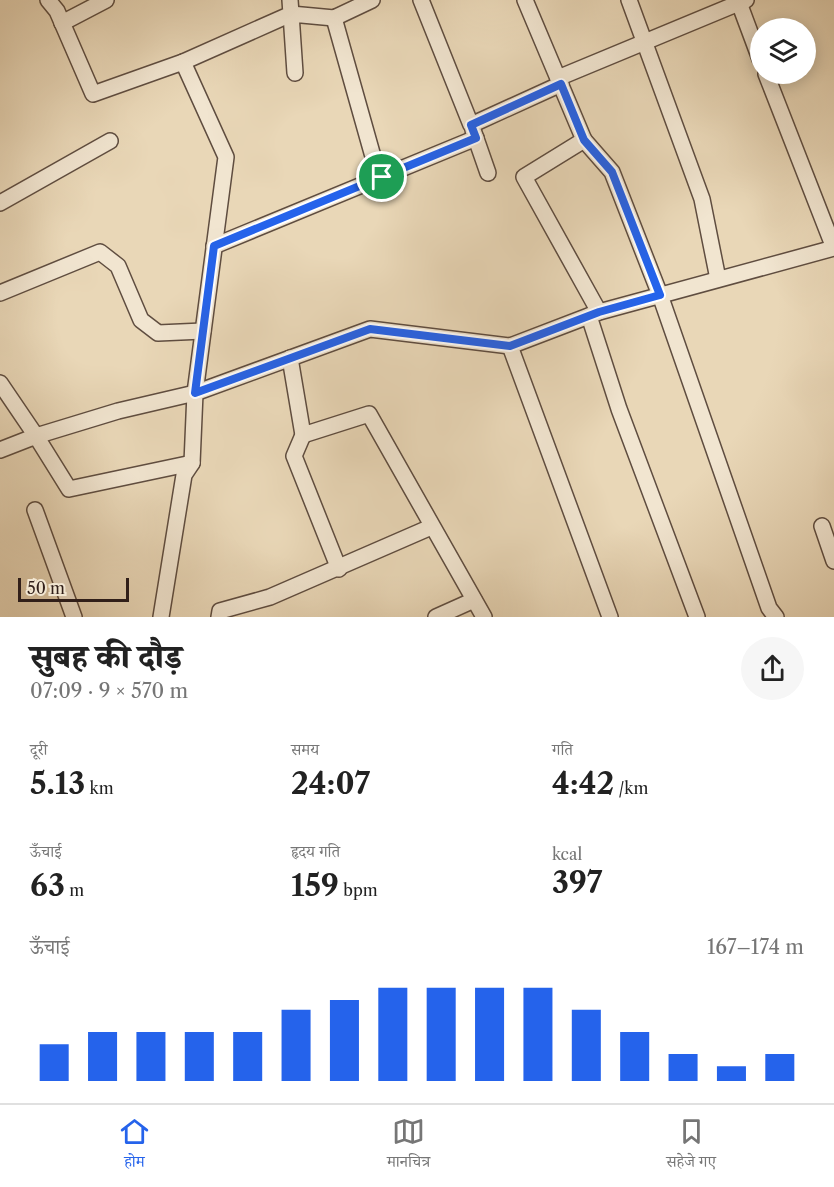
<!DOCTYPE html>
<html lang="hi">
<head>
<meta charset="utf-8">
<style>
  body { margin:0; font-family:"Libre Caslon Text","Noto Serif Devanagari",serif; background:#f6f6f6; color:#222; height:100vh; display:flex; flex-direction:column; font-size:22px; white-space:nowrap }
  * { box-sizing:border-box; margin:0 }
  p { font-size:20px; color:#767676 }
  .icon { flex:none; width:33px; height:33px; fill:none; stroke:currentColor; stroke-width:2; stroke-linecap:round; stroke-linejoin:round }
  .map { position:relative; height:617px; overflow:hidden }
  .details { display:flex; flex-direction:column; background:#fff; flex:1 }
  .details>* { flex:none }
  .controls { position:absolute; left:750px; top:18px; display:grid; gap:12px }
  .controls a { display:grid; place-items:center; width:66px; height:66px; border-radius:50%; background:#fff; box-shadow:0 3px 15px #0003; font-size:30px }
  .scale { position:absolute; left:18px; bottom:15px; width:111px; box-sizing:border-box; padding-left:6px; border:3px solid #311f19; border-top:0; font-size:16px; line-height:21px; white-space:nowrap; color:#311f19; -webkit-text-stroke:4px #f1e5d0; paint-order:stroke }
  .pin { position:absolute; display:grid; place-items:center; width:51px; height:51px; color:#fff; margin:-26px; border:3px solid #fff; border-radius:50%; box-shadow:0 2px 6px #0007 }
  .round { display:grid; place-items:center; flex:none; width:63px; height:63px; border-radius:32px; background:#f6f6f6 }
  .headline { display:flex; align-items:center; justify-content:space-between; height:102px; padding:0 30px }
  h1 { font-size:33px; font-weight:800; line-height:45px }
  .metrics { display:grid; grid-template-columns:repeat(3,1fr); gap:9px; height:102px; padding:6px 30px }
  .metrics div { display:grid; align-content:center }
  .metrics b { font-size:30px; font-weight:800 }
  .metrics small { font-size:16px; font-weight:400 }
  .metrics p { font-size:16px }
  .chart { height:168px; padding:12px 30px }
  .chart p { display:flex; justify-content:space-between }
  .chart svg { width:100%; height:108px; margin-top:6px; stroke:#2563eb; stroke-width:6 }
  .dock { display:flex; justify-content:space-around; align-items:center; height:84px; border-top:2px solid #e0e0e0; background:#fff; font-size:16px; color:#767676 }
  .dock a { display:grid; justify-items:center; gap:3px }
  .dock .active { color:#2563eb }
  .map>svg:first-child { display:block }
</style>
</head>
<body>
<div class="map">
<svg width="834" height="617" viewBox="0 0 834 617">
  <rect width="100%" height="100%" fill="#e9d7b7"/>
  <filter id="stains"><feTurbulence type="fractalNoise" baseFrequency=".00333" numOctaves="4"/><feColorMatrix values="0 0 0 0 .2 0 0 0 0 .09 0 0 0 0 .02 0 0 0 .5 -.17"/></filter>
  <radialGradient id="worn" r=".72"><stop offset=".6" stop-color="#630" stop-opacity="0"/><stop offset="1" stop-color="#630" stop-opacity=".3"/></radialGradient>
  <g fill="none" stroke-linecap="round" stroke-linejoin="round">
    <defs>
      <g id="street">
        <polyline points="48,0 57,11 93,94 183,62 226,157 195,393 192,463 184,475 161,617"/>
        <polyline points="421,0 471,125 561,84"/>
        <polyline points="525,0 584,140 524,177 599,312"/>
        <polyline points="629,0 702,199 718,279"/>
        <polyline points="738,0 760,59"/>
        <polyline points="334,18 372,153 382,177"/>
        <polyline points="62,23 106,0"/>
        <polyline points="183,62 291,14 290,0"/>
        <polyline points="295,73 291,14 334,18 372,0"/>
        <polyline points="558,78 746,0"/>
        <polyline points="473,130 488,173"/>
        <polyline points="584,140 612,172 660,295 769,608 776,617"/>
        <polyline points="0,203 110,141"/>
        <polyline points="214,246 476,138"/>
        <polyline points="0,293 100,252 118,266 141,320 158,333 203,331"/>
        <polyline points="589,316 619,409 697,617"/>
        <polyline points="510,346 610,617"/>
        <polyline points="290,358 303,435 369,414 484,617"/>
        <polyline points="0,383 36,436 118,411 195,393 370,329 510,346 599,312 834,248 766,74"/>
        <polyline points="303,435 294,456 339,569"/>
        <polyline points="0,450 36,436 69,489 192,463"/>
        <polyline points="35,510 74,617"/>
        <polyline points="822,526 834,561"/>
        <polyline points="219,617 220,611 270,597 431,527"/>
        <polyline points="436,617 474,600"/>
      </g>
    </defs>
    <!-- street casing -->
    <use href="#street" stroke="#5f4d40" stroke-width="18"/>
    <!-- street -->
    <use href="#street" stroke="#f1e5d0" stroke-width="15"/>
  </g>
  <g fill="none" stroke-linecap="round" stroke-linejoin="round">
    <defs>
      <polygon id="route" points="561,84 584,140 612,172 660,295 599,312 510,346 370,329 195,393 214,246 476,138 471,125"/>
    </defs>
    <!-- route casing -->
    <use href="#route" stroke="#fff" stroke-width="12"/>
    <!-- route -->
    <use href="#route" stroke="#2563eb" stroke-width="8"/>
  </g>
  <rect width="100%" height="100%" filter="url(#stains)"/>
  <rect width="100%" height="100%" fill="url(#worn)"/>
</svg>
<div class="controls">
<a><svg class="icon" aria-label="layers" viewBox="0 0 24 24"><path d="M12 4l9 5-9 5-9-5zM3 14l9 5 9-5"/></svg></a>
</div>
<div class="scale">50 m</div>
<div class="pin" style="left:382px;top:177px;background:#1e9e55"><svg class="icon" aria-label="arrive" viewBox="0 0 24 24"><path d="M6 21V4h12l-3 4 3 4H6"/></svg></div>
</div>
<section class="details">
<div class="headline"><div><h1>सुबह की दौड़</h1><p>07:09 · 9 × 570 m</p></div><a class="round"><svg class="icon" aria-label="share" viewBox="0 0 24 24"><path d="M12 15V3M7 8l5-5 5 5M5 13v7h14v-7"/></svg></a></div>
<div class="metrics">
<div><p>दूरी</p><b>5.13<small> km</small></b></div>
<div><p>समय</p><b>24:07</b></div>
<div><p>गति</p><b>4:42<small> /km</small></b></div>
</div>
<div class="metrics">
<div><p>ऊँचाई</p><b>63<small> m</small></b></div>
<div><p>हृदय गति</p><b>159<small> bpm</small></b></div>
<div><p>kcal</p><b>397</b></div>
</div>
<div class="chart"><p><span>ऊँचाई</span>167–174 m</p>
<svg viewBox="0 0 160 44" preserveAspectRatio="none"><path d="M5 44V29M15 44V24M25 44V24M35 44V24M45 44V24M55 44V15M65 44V11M75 44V6M85 44V6M95 44V6M105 44V6M115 44V15M125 44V24M135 44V33M145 44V38M155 44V33"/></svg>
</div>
</section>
<nav class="dock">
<a class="active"><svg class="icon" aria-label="home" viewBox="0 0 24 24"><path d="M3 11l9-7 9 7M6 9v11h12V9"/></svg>होम</a>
<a><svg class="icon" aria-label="map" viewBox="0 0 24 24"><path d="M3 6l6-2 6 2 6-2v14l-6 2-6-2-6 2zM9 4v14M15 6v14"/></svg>मानचित्र</a>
<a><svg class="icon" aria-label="saved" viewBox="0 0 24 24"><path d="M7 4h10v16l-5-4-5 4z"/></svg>सहेजे गए</a>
</nav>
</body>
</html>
